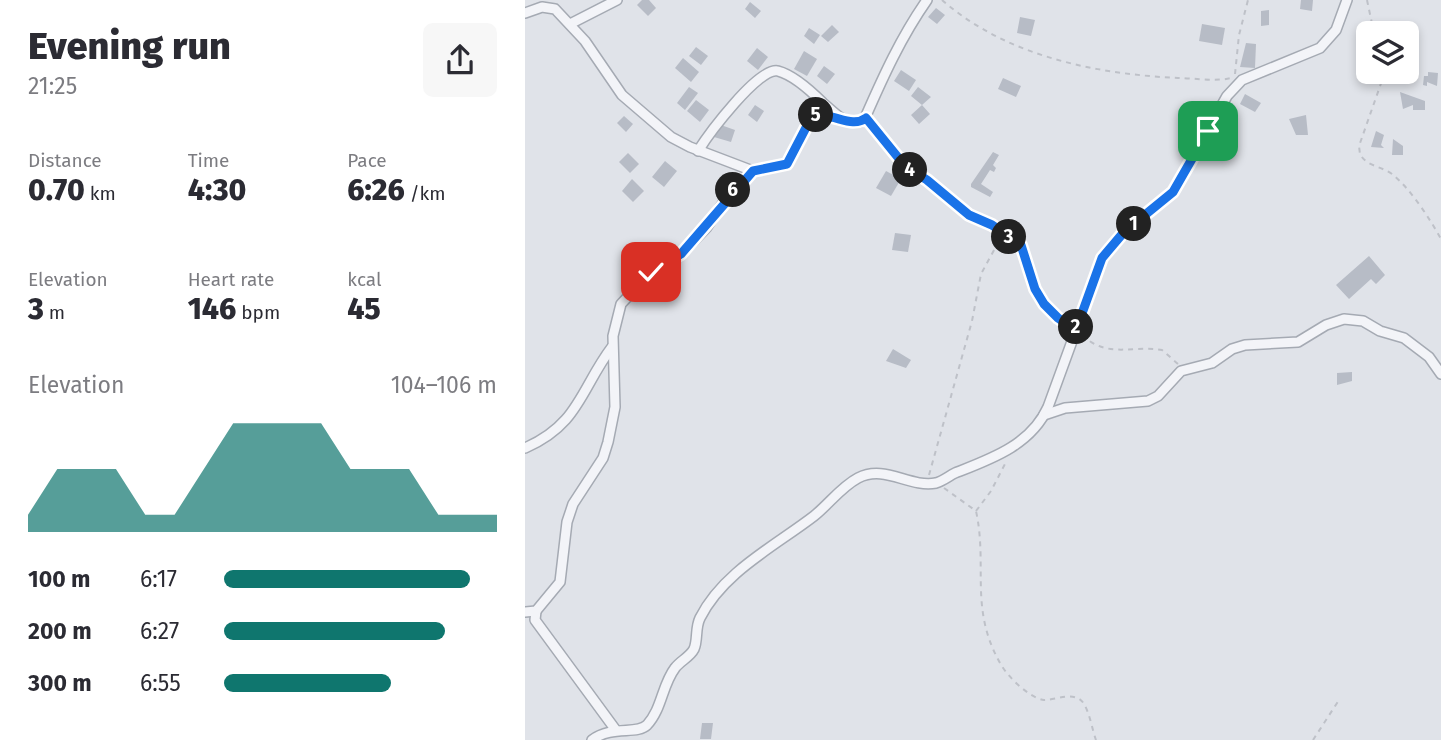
<!DOCTYPE html>
<html lang="en">
<head>
<meta charset="utf-8">
<style>
  body { margin:0; font-family:"Fira Sans",sans-serif; background:#f7f7f7; color:#2b2b33; height:100vh; display:flex; flex-direction:column; font-size:26px; white-space:nowrap }
  * { box-sizing:border-box; margin:0 }
  p { font-size:23px; color:#7c7c81 }
  .icon { flex:none; width:38px; height:38px; fill:none; stroke:currentColor; stroke-width:2; stroke-linecap:round; stroke-linejoin:round }
  .map { position:relative; flex:1; overflow:hidden }
  .details { display:flex; flex-direction:column; background:#fff; width:525px }
  .details>* { flex:none }
  .tools { position:absolute; left:831px; top:21px; display:grid; gap:14px }
  .tools a { display:grid; place-items:center; width:63px; height:63px; border-radius:10px; background:#fff; box-shadow:0 4px 10px #0003; font-size:35px }
  .pin { position:absolute; display:grid; place-items:center; width:60px; height:60px; color:#fff; margin:-30px; border-radius:14px; box-shadow:0 4px 10px #0006 }
  .km { position:absolute; width:35px; height:35px; margin:-18px; border-radius:50%; background:#222; color:#fff; font-size:19px; line-height:35px; text-align:center }
  .round { display:grid; place-items:center; flex:none; width:74px; height:74px; border-radius:10px; background:#f7f7f7 }
  .summary { display:flex; align-items:center; justify-content:space-between; height:119px; padding:0 28px }
  h1 { font-size:38px; font-weight:800; line-height:52px }
  .figures { display:grid; grid-template-columns:repeat(3,1fr); gap:10px; height:119px; padding:7px 28px }
  .figures div { display:grid; align-content:center }
  .figures b { font-size:30px; font-weight:800 }
  .figures small { font-size:19px; font-weight:400 }
  .figures p { font-size:19px }
  .chart { height:196px; padding:14px 28px }
  .chart p { display:flex; justify-content:space-between }
  .chart svg { width:100%; height:126px; margin-top:7px; fill:#0f766e; opacity:.7 }
  ul { padding:0 28px; list-style:none; font-size:23px }
  li { display:grid; grid-template-columns:112px 84px 1fr; align-items:center; height:52px }
  li i { height:18px; border-radius:9px; background:#0f766e }
  main { display:flex; flex:1; min-height:0 }
  .map>svg:first-child { display:block }
</style>
</head>
<body>
<main>
<section class="details">
<div class="summary"><div><h1>Evening run</h1><p>21:25</p></div><a class="round"><svg class="icon" aria-label="share" viewBox="0 0 24 24"><path d="M12 15V3M7 8l5-5 5 5M5 13v7h14v-7"/></svg></a></div>
<div class="figures">
<div><p>Distance</p><b>0.70<small> km</small></b></div>
<div><p>Time</p><b>4:30</b></div>
<div><p>Pace</p><b>6:26<small> /km</small></b></div>
</div>
<div class="figures">
<div><p>Elevation</p><b>3<small> m</small></b></div>
<div><p>Heart rate</p><b>146<small> bpm</small></b></div>
<div><p>kcal</p><b>45</b></div>
</div>
<div class="chart"><p><span>Elevation</span>104–106 m</p>
<svg viewBox="0 0 160 44" preserveAspectRatio="none"><path d="M0 44V38L10 22L20 22L30 22L40 38L50 38L60 22L70 6L80 6L90 6L100 6L110 22L120 22L130 22L140 38L150 38L160 38V44z"/></svg>
</div>
<ul>
<li><b>100 m</b>6:17<i style="width:90%"></i></li>
<li><b>200 m</b>6:27<i style="width:81%"></i></li>
<li><b>300 m</b>6:55<i style="width:61%"></i></li>
</ul>
</section>
<div class="map">
<svg width="916" height="740" viewBox="0 0 916 740">
  <rect width="100%" height="100%" fill="#e0e3e9"/>
  <!-- building -->
  <g fill="#b7bcc6">
    <polygon points="117,0 124,0 131,8 123,16 112,5"/>
    <polygon points="776,0 788,0 787,11 775,9"/>
    <polygon points="225,2 236,11 230,18 220,9"/>
    <polygon points="411,8 420,15 412,24 403,17"/>
    <polygon points="744,10 744,25 736,26 736,11"/>
    <polygon points="495,17 510,20 506,36 492,33"/>
    <polygon points="677,24 700,28 697,45 674,41"/>
    <polygon points="307,25 314,32 303,42 296,36"/>
    <polygon points="284,28 295,35 289,44 279,36"/>
    <polygon points="721,43 731,44 730,68 715,67"/>
    <polygon points="171,47 183,56 176,65 164,56"/>
    <polygon points="232,48 243,57 233,70 222,61"/>
    <polygon points="279,51 292,59 282,76 269,69"/>
    <polygon points="158,58 174,72 166,82 150,68"/>
    <polygon points="299,66 310,74 302,84 292,76"/>
    <polygon points="376,70 391,80 384,91 369,81"/>
    <polygon points="861,72 878,72 877,80 873,79 873,83 861,79"/>
    <polygon points="903,72 913,73 912,86 902,82 902,86 898,85 899,76 903,76"/>
    <polygon points="478,78 496,86 491,97 473,89"/>
    <polygon points="164,87 173,93 160,110 152,103"/>
    <polygon points="393,87 406,97 397,105 405,114 394,124 386,115 397,105 386,96"/>
    <polygon points="875,92 900,101 900,110 888,110 888,105 878,109"/>
    <polygon points="720,94 736,103 730,112 715,104"/>
    <polygon points="171,100 184,110 175,122 162,111"/>
    <polygon points="230,105 239,111 232,122 223,115"/>
    <polygon points="781,115 783,135 771,135 764,119"/>
    <polygon points="99,116 108,124 101,132 92,123"/>
    <polygon points="193,124 210,130 206,142 189,137"/>
    <polygon points="851,131 859,135 856,145 859,148 846,147"/>
    <polygon points="868,139 878,146 878,155 867,155"/>
    <polygon points="468,152 474,155 468,165 471,168 469,172 465,170 456,184 468,192 465,197 446,187 446,184"/>
    <polygon points="103,153 114,164 105,173 94,162"/>
    <polygon points="140,161 152,171 139,187 127,177"/>
    <polygon points="361,171 376,179 366,196 351,188"/>
    <polygon points="107,179 119,191 108,202 97,191"/>
    <polygon points="370,233 386,235 383,252 367,250"/>
    <polygon points="844,256 860,275 851,284 846,279 824,299 811,285"/>
    <polygon points="368,349 386,360 381,368 361,361"/>
    <polygon points="827,372 827,381 812,385 812,373"/>
    <polygon points="177,723 188,723 186,739 175,739"/>
  </g>
  <g fill="none" stroke-linecap="round" stroke-linejoin="round">
    <defs>
      <g id="minor">
        <polyline points="0,13 17,7 30,9 60,41 97,95 146,137 165,147 228,171"/>
        <polyline points="45,24 92,0"/>
        <polyline points="340,118 380,166 402,180 444,215 467,225 496,245 510,289 519,304 532,318 551,330"/>
        <path d="M 173,151 C 183,135 234,66 253,71 C 268,75 287,92 298,103 C 310,113 318,124 335,122 L 340,118 C 358,77 376,37 402,0"/>
        <polyline points="519,415 540,408 623,401 633,396 656,371 687,363 707,349 720,345 773,342 801,325 819,319 838,321 855,331 879,338 904,357 916,374"/>
        <path d="M 0,448 C 54,425 56,388 87,347"/>
        <polyline points="11,611 10,620 90,729"/>
        <polyline points="0,612 11,611 35,582 42,522 48,504 78,458 83,442 90,407 88,336 96,304 126,272 156,254 182,227 200,200 228,171 262,164 286,118 292,115 311,116"/>
        <path d="M 67,740 C 87,725 112,735 122,725 C 137,709 137,685 150,668 C 155,661 165,657 169,649 C 173,640 170,628 175,618 C 198,572 250,546 289,516 C 304,504 316,487 333,478 C 360,464 384,488 411,483 C 418,481 424,476 430,473 C 466,459 506,445 523,407 L 577,259 L 599,232 L 648,192 L 702,96 L 717,80 L 795,48 L 811,30 L 822,0"/>
      </g>
    </defs>
    <!-- minor casing -->
    <use href="#minor" stroke="#a5aab3" stroke-width="12"/>
    <!-- path -->
    <g stroke="#bec1c8" stroke-width="2" stroke-dasharray="5 5" stroke-linecap="butt">
      <path d="M 417,0 C 481,56 570,74 653,78 C 669,78 690,82 706,78"/>
      <polyline points="842,0 849,33"/>
      <path d="M 860,72 L 834,146 L 835,154 C 841,166 856,166 867,174 C 885,188 905,219 916,239"/>
      <polyline points="710,74 714,35 723,0"/>
      <path d="M 557,335 C 583,359 606,345 637,350 L 653,364"/>
      <polyline points="404,475 447,321 456,274 474,241"/>
      <path d="M 419,488 L 451,511 C 463,566 444,608 475,663 C 482,676 504,698 519,700 C 531,700 551,690 559,704 C 565,714 567,729 571,740"/>
      <polyline points="451,511 466,491 481,462"/>
      <polyline points="788,740 814,700"/>
    </g>
    <!-- minor -->
    <use href="#minor" stroke="#f3f4f8" stroke-width="9"/>
  </g>
  <g fill="none" stroke-linecap="round" stroke-linejoin="round">
    <defs>
      <path id="route" d="M 126,272 L 156,254 L 228,171 L 262,164 L 286,118 C 305,109 325,130 341,118 L 380,166 L 402,180 L 444,215 L 467,225 L 496,245 L 510,289 L 519,304 L 533,318 L 551,330 L 577,258 L 599,232 L 648,192 L 683,131"/>
    </defs>
    <!-- route casing -->
    <use href="#route" stroke="#fff" stroke-width="14"/>
    <!-- route -->
    <use href="#route" stroke="#1a73e8" stroke-width="9"/>
  </g>
</svg>
<div class="tools">
<a><svg class="icon" aria-label="layers" viewBox="0 0 24 24"><path d="M12 4l9 5-9 5-9-5zM3 14l9 5 9-5"/></svg></a>
</div>
<div class="pin" style="left:683px;top:131px;background:#1e9e55"><svg class="icon" aria-label="arrive" viewBox="0 0 24 24"><path d="M6 21V4h12l-3 4 3 4H6"/></svg></div>
<div class="pin" style="left:126px;top:272px;background:#d93025"><svg class="icon" aria-label="check" viewBox="0 0 24 24"><path d="M5 12l5 5 9-10"/></svg></div>
<b class="km" style="left:609px;top:224px">1</b>
<b class="km" style="left:551px;top:327px">2</b>
<b class="km" style="left:484px;top:237px">3</b>
<b class="km" style="left:385px;top:170px">4</b>
<b class="km" style="left:291px;top:115px">5</b>
<b class="km" style="left:208px;top:190px">6</b>
</div>
</main>
</body>
</html>
